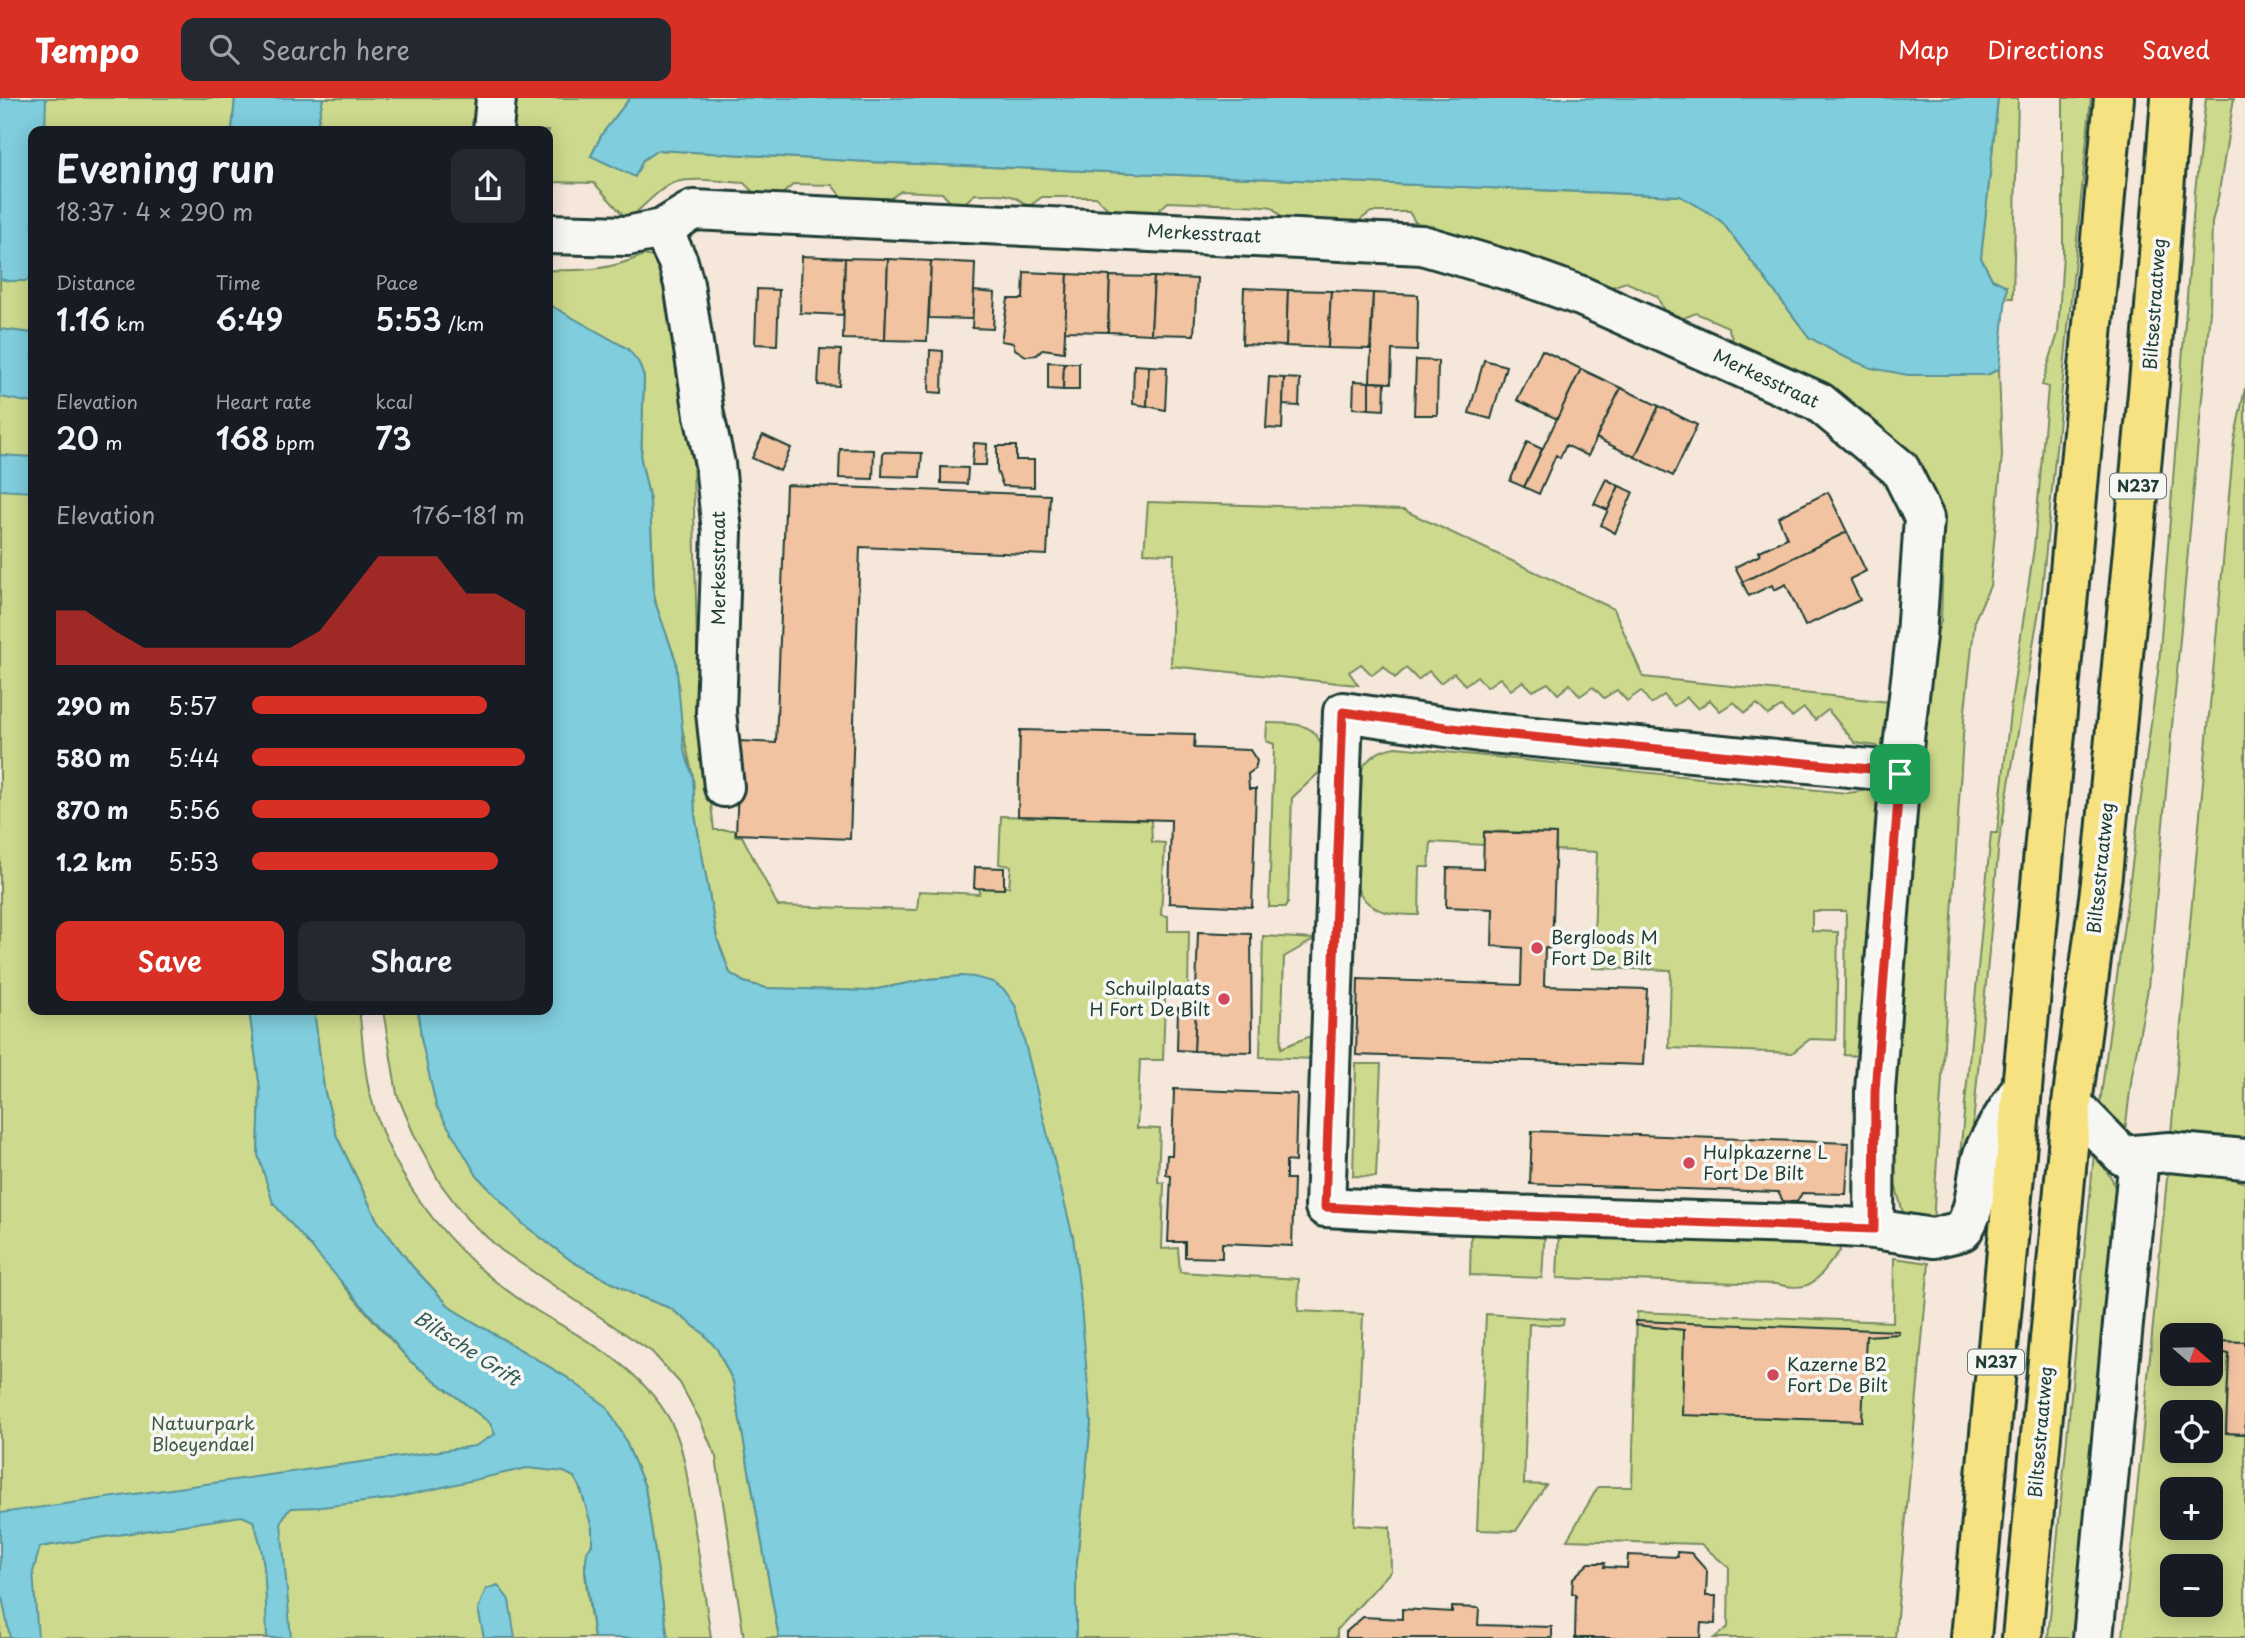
<!DOCTYPE html>
<html lang="en">
<head>
<meta charset="utf-8">
<style>
  body { margin:0; font-family:"Playpen Sans",sans-serif; background:#242831; color:#f1f3f6; height:100vh; display:flex; flex-direction:column; font-size:26px; white-space:nowrap }
  * { box-sizing:border-box; margin:0 }
  p { font-size:23px; color:#9ea1a6 }
  .icon { flex:none; width:38px; height:38px; fill:none; stroke:currentColor; stroke-width:2; stroke-linecap:round; stroke-linejoin:round }
  .map { position:relative; flex:1; overflow:hidden }
  .details { position:absolute; left:28px; top:28px; width:525px; height:889px; display:flex; flex-direction:column; background:#171b24; border-radius:14px; box-shadow:0 4px 18px #0003 }
  .details>* { flex:none }
  .needle { width:46px; rotate:110deg }
  .controls { position:absolute; left:2160px; top:1225px; display:grid; gap:14px }
  .controls a { display:grid; place-items:center; width:63px; height:63px; border-radius:14px; background:#171b24; box-shadow:0 4px 18px #0003; font-size:35px }
  .pin { position:absolute; display:grid; place-items:center; width:60px; height:60px; color:#fff; margin:-30px; border-radius:14px; box-shadow:0 4px 10px #0006 }
  .round { display:grid; place-items:center; flex:none; width:74px; height:74px; border-radius:14px; background:#242831 }
  .summary { display:flex; align-items:center; justify-content:space-between; height:119px; padding:0 28px }
  h1 { font-size:38px; font-weight:600; line-height:52px }
  .figures { display:grid; grid-template-columns:repeat(3,1fr); gap:10px; height:119px; padding:7px 28px }
  .figures div { display:grid; align-content:center }
  .figures b { font-size:30px; font-weight:600 }
  .figures small { font-size:19px; font-weight:400 }
  .figures p { font-size:19px }
  .chart { height:196px; padding:14px 28px }
  .chart p { display:flex; justify-content:space-between }
  .chart svg { width:100%; height:126px; margin-top:7px; fill:#d93025; opacity:.7 }
  .button { display:flex; gap:14px; margin-top:auto; padding:14px 28px }
  .button a { flex:1; height:80px; border-radius:14px; background:#d93025; color:#fff; font-size:28px; font-weight:600; line-height:80px; text-align:center }
  .button a+a { background:#242831; color:#f1f3f6 }
  ul { padding:0 28px; list-style:none; font-size:23px }
  li { display:grid; grid-template-columns:112px 84px 1fr; align-items:center; height:52px }
  li i { height:18px; border-radius:9px; background:#d93025 }
  header { display:flex; align-items:center; gap:42px; box-sizing:border-box; height:98px; padding:0 35px; background:#d93025; color:#fff }
  header strong { font-size:33px }
  nav { display:flex; gap:38px; margin-inline-start:auto; font-size:24px }
  .search { width:490px; height:63px; background:#242831; display:flex; align-items:center; gap:18px; box-sizing:border-box; padding:0 24px; border-radius:14px; color:#9ea1a6; font-size:26px }
  .map>svg:first-child { display:block }
</style>
</head>
<body>
<header>
<strong>Tempo</strong>
<div class="search"><svg class="icon" aria-label="search" viewBox="0 0 24 24"><circle cx="10" cy="10" r="6"/><path d="M15 15l6 6"/></svg>Search here</div>
<nav><a>Map</a><a>Directions</a><a>Saved</a></nav>
</header>
<div class="map">
<svg width="2245" height="1540" viewBox="0 0 2245 1540">
  <rect width="100%" height="100%" fill="#f5e7da"/>
  <filter id="ink" filterUnits="userSpaceOnUse"><feTurbulence type="fractalNoise" baseFrequency=".0143" numOctaves="2"/><feDisplacementMap in="SourceGraphic" scale="14" xChannelSelector="R" yChannelSelector="G"/><feConvolveMatrix kernelMatrix="1 2 1 2 8 2 1 2 1" color-interpolation-filters="sRGB"/></filter>
  <g filter="url(#ink)">
    <!-- green -->
    <g fill="#cdd98c" stroke="#768b60" stroke-width="2" fill-rule="evenodd">
      <path d="M 0,0 L 235,0 L 232,33 L 33,33 L 33,912 L 249,912 L 260,990 L 258,1057 L 344,1188 L 374,1223 L 410,1263 L 490,1325 L 493,1331 L 574,1379 C 582,1392 597,1432 591,1448 C 588,1457 584,1463 585,1474 C 587,1496 591,1518 594,1540 L 0,1540 Z"/>
      <polygon points="323,0 478,0 475,33 316,33"/>
      <path d="M 511,0 L 630,0 L 602,36 L 591,58 L 643,62 L 657,52 L 869,64 L 1680,98 L 1705,112 L 1722,124 L 1809,239 L 1842,258 L 1960,276 L 1987,277 L 1999,271 L 2002,357 L 1990,488 L 1975,521 L 1964,622 L 1933,1126 L 1903,1115 L 1885,1048 L 1927,570 L 1941,522 L 1943,453 L 1934,404 L 1734,246 L 1728,229 L 1696,215 L 1679,222 L 1665,215 L 1657,198 L 1626,184 L 1609,190 L 1417,127 L 1409,114 L 1371,114 L 1356,125 L 1284,122 L 1272,109 L 1265,108 L 1168,104 L 1156,115 L 1144,116 L 1111,114 L 1096,99 L 1042,99 L 1028,109 C 1012,92 997,97 975,96 L 962,107 L 952,106 L 942,95 L 901,93 L 885,104 L 843,101 L 832,87 L 794,86 L 780,98 L 757,98 L 744,85 C 723,84 697,79 676,84 C 661,88 641,111 628,122 L 594,85 L 548,84 L 548,33 L 508,33 Z"/>
      <polygon points="1998,0 2018,0 2013,200 2006,200 2007,188 1992,181 1981,160"/>
      <polygon points="2063,0 2091,0 2041,501 1999,744 1967,1092 1956,1099 1991,735 1997,735 2011,605 2034,450 2048,289 2042,287 2058,235 2063,155"/>
      <polygon points="2206,0 2234,0 2218,100 2212,124 2210,213 2148,890 2132,977 2125,1034 2116,1027 2100,1005 2159,566 2195,93"/>
      <path d="M 644,157 L 660,161 L 692,319 L 698,592 L 714,732 L 735,732 L 735,738 L 742,738 L 778,808 L 917,812 L 919,793 L 979,796 L 980,788 L 1009,789 L 1011,768 L 999,766 L 1001,718 L 1151,722 L 1152,744 L 1165,745 L 1161,817 L 1168,818 L 1168,833 L 1189,833 L 1188,895 L 1173,894 L 1165,899 L 1163,962 L 1140,962 L 1137,1030 L 1160,1031 L 1158,1084 L 1164,1085 L 1162,1151 L 1178,1150 L 1180,1174 L 1299,1181 L 1298,1213 L 1363,1216 L 1354,1427 L 1390,1429 L 1391,1473 L 1337,1532 L 1337,1540 L 1076,1540 L 1076,1473 L 1091,1324 L 1073,1138 L 962,878 L 929,881 L 867,893 L 766,890 L 744,884 L 730,875 L 717,840 L 695,717 L 693,679 L 681,625 L 676,563 L 657,510 L 654,495 L 650,403 L 641,362 L 644,279 L 628,251 L 548,206 L 548,172 C 585,173 609,172 644,157 Z"/>
      <polygon points="2245,290 2245,1047 2171,1036 2234,343"/>
      <polygon points="1148,404 1404,412 1614,511 1643,579 1890,604 1887,655 1882,654 1877,648 1855,645 1828,612 1815,622 1804,610 1792,619 1781,609 1768,617 1757,606 1745,615 1734,604 1720,613 1710,602 1698,611 1687,599 1674,608 1664,597 1651,606 1641,593 1627,603 1617,592 1604,600 1593,589 1580,598 1570,586 1558,596 1548,585 1533,593 1523,583 1511,592 1500,580 1487,589 1477,578 1465,587 1454,575 1440,585 1429,573 1418,582 1406,570 1395,580 1384,568 1372,577 1361,566 1349,574 1358,587 1171,568 1174,456 1144,455"/>
      <path d="M 1267,625 C 1305,626 1321,625 1326,668 L 1292,700 L 1288,805 L 1285,809 L 1269,809 L 1274,646 L 1266,643 Z"/>
      <path d="M 1396,649 L 1847,695 L 1879,691 L 1856,958 L 1844,957 L 1846,813 L 1812,813 L 1812,833 L 1838,834 L 1836,942 L 1810,941 L 1792,955 L 1669,950 L 1671,872 L 1593,870 L 1597,754 L 1556,752 L 1556,736 L 1485,733 L 1484,747 L 1431,744 L 1429,769 L 1420,769 L 1419,817 C 1390,817 1365,815 1355,784 C 1356,764 1354,686 1361,672 C 1369,658 1381,651 1396,649 Z"/>
      <polygon points="1263,838 1315,841 1284,859 1281,950 1318,935 1315,961 1260,959"/>
      <path d="M 314,912 L 359,912 C 363,939 363,969 370,996 C 392,1086 460,1165 537,1213 C 588,1243 640,1269 670,1322 C 685,1350 688,1384 692,1414 C 699,1456 705,1498 711,1540 L 668,1540 L 645,1389 L 623,1337 L 568,1280 L 452,1211 L 413,1169 L 377,1122 L 337,1039 L 324,991 Z"/>
      <polygon points="383,912 418,912 421,940 477,1078 523,1126 573,1164 633,1196 670,1210 703,1235 717,1251 733,1283 779,1540 744,1540 716,1359 701,1324 680,1285 652,1254 501,1152 467,1121 440,1085 415,1039 397,996"/>
      <polygon points="1356,966 1381,966 1376,1079 1353,1078"/>
      <polygon points="2094,1055 2112,1081 2118,1099 2081,1540 2048,1540"/>
      <path d="M 2168,1070 L 2221,1076 L 2245,1085 L 2245,1244 L 2210,1243 L 2210,1237 L 2172,1237 L 2172,1276 L 2210,1276 L 2210,1251 L 2229,1256 L 2226,1335 L 2245,1336 L 2245,1540 L 2123,1540 ZM 2172,1314 L 2210,1314 L 2210,1353 L 2172,1353 ZM 2172,1391 L 2210,1391 L 2210,1430 L 2172,1430 ZM 2172,1468 L 2210,1468 L 2210,1507 L 2172,1507 Z"/>
      <polygon points="1545,1132 1542,1180 1470,1177 1471,1134"/>
      <path d="M 1559,1132 L 1839,1142 L 1840,1153 C 1816,1180 1815,1196 1777,1186 L 1557,1180 Z"/>
      <polygon points="1894,1160 1929,1165 1895,1540 1714,1540 1728,1529 1729,1470 1701,1446 1567,1442 1598,1389 1632,1389 1637,1214 1893,1224"/>
      <polygon points="1486,1216 1564,1221 1563,1226 1559,1227 1529,1226 1524,1386 1546,1387 1516,1433 1477,1432"/>
    </g>
    <!-- water -->
    <g fill="#7fcddd" stroke="#599399" stroke-width="2">
      <polygon points="0,0 46,0 45,33 33,33 33,175 27,183 9,183 0,181"/>
      <polygon points="235,0 323,0 316,33 232,33"/>
      <polygon points="630,0 1998,0 1981,160 1992,181 2007,188 1999,271 1987,277 1908,277 1871,270 1842,258 1809,239 1722,124 1705,112 1680,98 869,64 658,52 643,62 635,79 591,58 602,36"/>
      <polygon points="548,206 628,251 639,265 644,279 641,362 650,403 654,501 676,563 684,651 693,679 695,717 717,840 730,875 744,884 766,890 867,893 929,881 962,878 974,879 993,884 1005,893 1016,909 1073,1139 1080,1196 1091,1324 1076,1473 1076,1540 779,1540 733,1283 717,1251 703,1235 670,1210 633,1196 573,1164 523,1126 477,1078 436,1008 421,940 418,912 548,912"/>
      <polygon points="0,231 33,235 33,305 0,299"/>
      <polygon points="0,357 33,359 33,394 0,392"/>
      <path d="M 249,912 L 314,912 L 324,991 L 337,1039 L 377,1122 L 413,1169 L 452,1211 L 568,1280 L 606,1308 L 623,1337 L 645,1389 L 668,1540 L 594,1540 L 585,1471 L 587,1454 L 592,1447 L 592,1430 L 580,1389 L 574,1379 L 564,1374 L 527,1370 L 390,1401 L 321,1409 L 292,1410 L 286,1415 L 281,1424 L 291,1540 L 267,1540 C 265,1502 268,1459 253,1423 L 242,1418 L 40,1449 L 33,1474 L 38,1540 L 10,1540 L 0,1489 L 0,1415 L 475,1348 L 495,1336 L 490,1325 L 410,1263 L 273,1105 L 258,1057 L 260,990 Z"/>
      <polygon points="498,1487 509,1502 515,1540 484,1540 478,1511 486,1491"/>
    </g>
    <!-- building -->
    <g fill="#f2c3a1" stroke="#1f3d34" stroke-width="2">
      <polygon points="802,158 845,160 843,217 800,215"/>
      <polygon points="845,160 888,161 885,242 843,241"/>
      <polygon points="888,161 931,163 927,243 885,242"/>
      <polygon points="931,163 975,165 973,221 929,220"/>
      <polygon points="1024,174 1068,176 1064,254 1043,251 1037,257 1026,258 1015,251 1013,245 1001,243 1008,201 1023,201"/>
      <polygon points="1068,176 1110,178 1108,234 1065,233"/>
      <polygon points="1110,178 1154,179 1151,236 1108,234"/>
      <polygon points="1154,179 1197,181 1194,237 1151,236"/>
      <polygon points="1244,190 1288,192 1286,248 1242,246"/>
      <polygon points="757,191 779,192 777,247 755,246"/>
      <polygon points="1288,192 1331,193 1328,250 1286,248"/>
      <polygon points="974,193 995,195 993,231 972,230"/>
      <polygon points="1331,193 1373,195 1370,251 1328,250"/>
      <polygon points="1373,195 1418,197 1417,253 1392,252 1391,285 1370,284"/>
      <polygon points="820,251 841,252 839,288 818,287"/>
      <polygon points="930,252 943,253 942,295 929,294"/>
      <polygon points="1542,252 1581,271 1557,321 1517,302"/>
      <polygon points="1416,262 1438,263 1437,317 1414,317"/>
      <polygon points="1484,262 1506,268 1491,321 1469,315"/>
      <polygon points="1048,264 1064,265 1063,292 1048,291"/>
      <polygon points="1064,265 1079,265 1079,292 1063,292"/>
      <polygon points="1134,267 1149,268 1147,308 1133,306"/>
      <polygon points="1149,268 1167,269 1165,312 1147,308"/>
      <polygon points="1581,271 1621,290 1588,358 1566,347 1560,360 1556,357 1539,396 1524,389"/>
      <polygon points="1269,279 1284,280 1282,331 1266,330"/>
      <polygon points="1284,280 1300,281 1299,308 1283,307"/>
      <polygon points="1354,283 1369,284 1369,311 1353,310"/>
      <polygon points="1369,284 1385,285 1384,312 1369,311"/>
      <polygon points="1621,290 1659,308 1635,359 1596,340"/>
      <polygon points="1659,308 1697,327 1673,378 1635,359"/>
      <polygon points="763,337 791,350 780,373 752,360"/>
      <polygon points="1527,344 1542,351 1524,389 1510,383"/>
      <polygon points="974,345 987,346 986,367 972,367"/>
      <polygon points="997,348 1016,348 1016,362 1034,362 1034,389 1003,388 997,373"/>
      <polygon points="840,351 874,352 873,381 839,380"/>
      <polygon points="883,354 922,355 920,379 882,378"/>
      <polygon points="941,369 968,370 967,386 941,385"/>
      <polygon points="1606,381 1619,388 1608,412 1594,406"/>
      <polygon points="786,387 1050,397 1047,457 860,449 850,741 736,736 740,643 776,645"/>
      <polygon points="1619,388 1633,394 1615,435 1601,427"/>
      <polygon points="1828,394 1847,434 1743,484 1735,469 1760,457 1758,454 1787,440 1778,419"/>
      <polygon points="1847,434 1866,473 1850,481 1860,502 1805,528 1786,486 1774,492 1772,487 1749,498 1742,484"/>
      <polygon points="1020,632 1195,636 1194,650 1250,652 1257,663 1255,671 1248,676 1249,691 1256,691 1252,809 1169,805 1171,722 1018,718"/>
      <polygon points="1484,734 1556,736 1552,851 1545,850 1544,888 1647,891 1643,967 1356,957 1358,881 1521,887 1522,850 1492,848 1493,811 1446,809 1447,770 1483,771"/>
      <polygon points="975,769 1004,770 1004,791 974,790"/>
      <polygon points="1198,834 1251,836 1252,954 1194,953"/>
      <polygon points="1178,910 1196,910 1194,953 1177,952"/>
      <polygon points="1174,991 1297,996 1295,1064 1286,1063 1286,1081 1294,1081 1292,1148 1222,1145 1222,1160 1185,1159 1185,1144 1168,1144 1171,1078 1166,1077 1167,1057 1172,1057"/>
      <polygon points="1532,1033 1849,1045 1846,1096 1802,1095 1797,1104 1783,1103 1778,1094 1530,1086"/>
      <polygon points="1635,1223 1899,1233 1899,1236 1866,1238 1862,1323 1682,1317 1684,1232 1635,1227"/>
      <polygon points="2210,1243 2245,1244 2245,1336 2226,1335 2229,1256 2210,1251"/>
      <polygon points="1677,1454 1691,1455 1707,1473 1706,1498 1716,1498 1715,1526 1701,1525 1700,1540 1575,1540 1576,1496 1572,1495 1573,1480 1589,1465 1605,1465 1604,1469 1627,1470 1628,1457 1678,1459"/>
      <polygon points="1452,1509 1479,1510 1478,1527 1552,1529 1552,1540 1346,1540 1346,1534 1363,1519 1402,1521 1402,1511 1452,1514"/>
    </g>
    <g fill="none" stroke-linecap="round" stroke-linejoin="round">
      <defs>
        <g id="minor">
          <polyline points="493,33 496,0"/>
          <polyline points="662,131 678,164 684,186 704,317 715,366 722,434 716,614 724,689"/>
          <polyline points="548,136 627,138 662,131 693,112 1422,147 1517,175 1581,198 1819,304 1900,371 1916,403 1924,420 1916,538 1900,676 1875,993 1874,1131"/>
          <path d="M 1900,676 L 1881,672 L 1480,634 L 1343,614 L 1325,1109 L 1438,1115 L 1799,1126 L 1874,1131 L 1933,1140 L 1962,1133 C 1978,1110 1975,1086 1982,1060 C 1986,1043 2012,1006 2022,989"/>
          <polyline points="2072,1006 2123,1058 2169,1054 2245,1061"/>
          <polyline points="2093,1540 2139,1058"/>
        </g>
        <g id="major">
          <polyline points="1971,1540 2114,0"/>
          <polyline points="2022,1540 2072,1006 2102,777 2150,274 2171,0"/>
        </g>
      </defs>
      <!-- minor casing -->
      <use href="#minor" stroke="#1f3d34" stroke-width="44"/>
      <!-- major casing -->
      <use href="#major" stroke="#1f3d34" stroke-width="44"/>
      <!-- minor -->
      <use href="#minor" stroke="#f6f6f2" stroke-width="38"/>
      <!-- major -->
      <use href="#major" stroke="#f7e281" stroke-width="38"/>
    </g>
  </g>
  <g fill="none" stroke-linecap="round" stroke-linejoin="round" filter="url(#ink)">
    <defs>
      <polygon id="route" points="1343,614 1480,634 1881,672 1900,676 1875,993 1874,1131 1438,1115 1325,1109"/>
    </defs>
    <!-- route casing -->
    <use href="#route" stroke="#fff" stroke-width="14"/>
    <!-- route -->
    <use href="#route" stroke="#d93025" stroke-width="9"/>
  </g>
  <!-- markers -->
  <g fill="#d1495b" stroke="#f6f6f2" stroke-width="2.5">
    <circle cx="1537" cy="850" r="7"/>
    <circle cx="1224" cy="901" r="7"/>
    <circle cx="1689" cy="1065" r="7"/>
    <circle cx="1773" cy="1277" r="7"/>
  </g>
  <g text-anchor="middle" stroke-width="7" stroke-linejoin="round" paint-order="stroke">
    <!-- shield labels -->
    <g fill="#f6f6f2" stroke="#60746d" stroke-width="2">
      <rect x="2110" y="375.5" width="56" height="25" rx="5"/>
      <rect x="1968" y="1251.5" width="56" height="25" rx="5"/>
    </g>
    <g font-size="16" font-weight="bold" fill="#1f3d34">
      <text x="2138" y="394">N237</text>
      <text x="1996" y="1270">N237</text>
    </g>
    <!-- street labels -->
    <g font-size="18" fill="#1f3d34" stroke="#f6f6f2">
      <text transform="translate(1204 136) rotate(3)" y="6">Merkesstraat</text>
      <text transform="translate(2155 206) rotate(-86)" y="6">Biltsestraatweg</text>
      <text transform="translate(1766 281) rotate(25)" y="6">Merkesstraat</text>
      <text transform="translate(719 470) rotate(-90)" y="6">Merkesstraat</text>
      <text transform="translate(2101 770) rotate(-84)" y="6">Biltsestraatweg</text>
      <text transform="translate(2041 1334) rotate(-85)" y="6">Biltsestraatweg</text>
    </g>
    <!-- poi labels -->
    <g font-size="18" fill="#1f3d34" stroke="#f6f6f2" text-anchor="start">
      <text x="1551" y="846">Bergloods M<tspan x="1551" dy="21">Fort De Bilt</tspan></text>
      <text x="1210" y="897" text-anchor="end">Schuilplaats<tspan x="1210" dy="21">H Fort De Bilt</tspan></text>
      <text x="1703" y="1061">Hulpkazerne L<tspan x="1703" dy="21">Fort De Bilt</tspan></text>
      <text x="1787" y="1273">Kazerne B2<tspan x="1787" dy="21">Fort De Bilt</tspan></text>
    </g>
    <!-- park labels -->
    <g font-size="18" fill="#425c46" stroke="#f6f6f2">
      <text x="203" y="1332">Natuurpark<tspan x="203" dy="21">Bloeyendael</tspan></text>
    </g>
    <!-- water labels -->
    <g font-size="19" font-style="italic" fill="#325a56" stroke="#f6f6f2">
      <text transform="translate(467 1250) rotate(33)" y="7">Biltsche Grift</text>
    </g>
  </g>
</svg>
<div class="controls">
<a><svg class="needle" viewBox="-14 -14 28 28"><path d="M0-13l5 13h-10z" fill="#e53935"/><path d="M0 13l5-13h-10z" fill="#9ea1a6"/></svg></a>
<a><svg class="icon" aria-label="locate" viewBox="0 0 24 24"><circle cx="12" cy="12" r="6"/><path d="M12 2v4M12 18v4M2 12h4M18 12h4"/></svg></a>
<a>+</a>
<a>−</a>
</div>
<div class="pin" style="left:1900px;top:676px;background:#1e9e55"><svg class="icon" aria-label="arrive" viewBox="0 0 24 24"><path d="M6 21V4h12l-3 4 3 4H6"/></svg></div>
<section class="details">
<div class="summary"><div><h1>Evening run</h1><p>18:37 · 4 × 290 m</p></div><a class="round"><svg class="icon" aria-label="share" viewBox="0 0 24 24"><path d="M12 15V3M7 8l5-5 5 5M5 13v7h14v-7"/></svg></a></div>
<div class="figures">
<div><p>Distance</p><b>1.16<small> km</small></b></div>
<div><p>Time</p><b>6:49</b></div>
<div><p>Pace</p><b>5:53<small> /km</small></b></div>
</div>
<div class="figures">
<div><p>Elevation</p><b>20<small> m</small></b></div>
<div><p>Heart rate</p><b>168<small> bpm</small></b></div>
<div><p>kcal</p><b>73</b></div>
</div>
<div class="chart"><p><span>Elevation</span>176–181 m</p>
<svg viewBox="0 0 160 44" preserveAspectRatio="none"><path d="M0 44V25L10 25L20 32L30 38L40 38L50 38L60 38L70 38L80 38L90 32L100 19L110 6L120 6L130 6L140 19L150 19L160 25V44z"/></svg>
</div>
<ul>
<li><b>290 m</b>5:57<i style="width:86%"></i></li>
<li><b>580 m</b>5:44<i style="width:100%"></i></li>
<li><b>870 m</b>5:56<i style="width:87%"></i></li>
<li><b>1.2 km</b>5:53<i style="width:90%"></i></li>
</ul>
<div class="button"><a>Save</a><a>Share</a></div>
</section>
</div>
</body>
</html>
